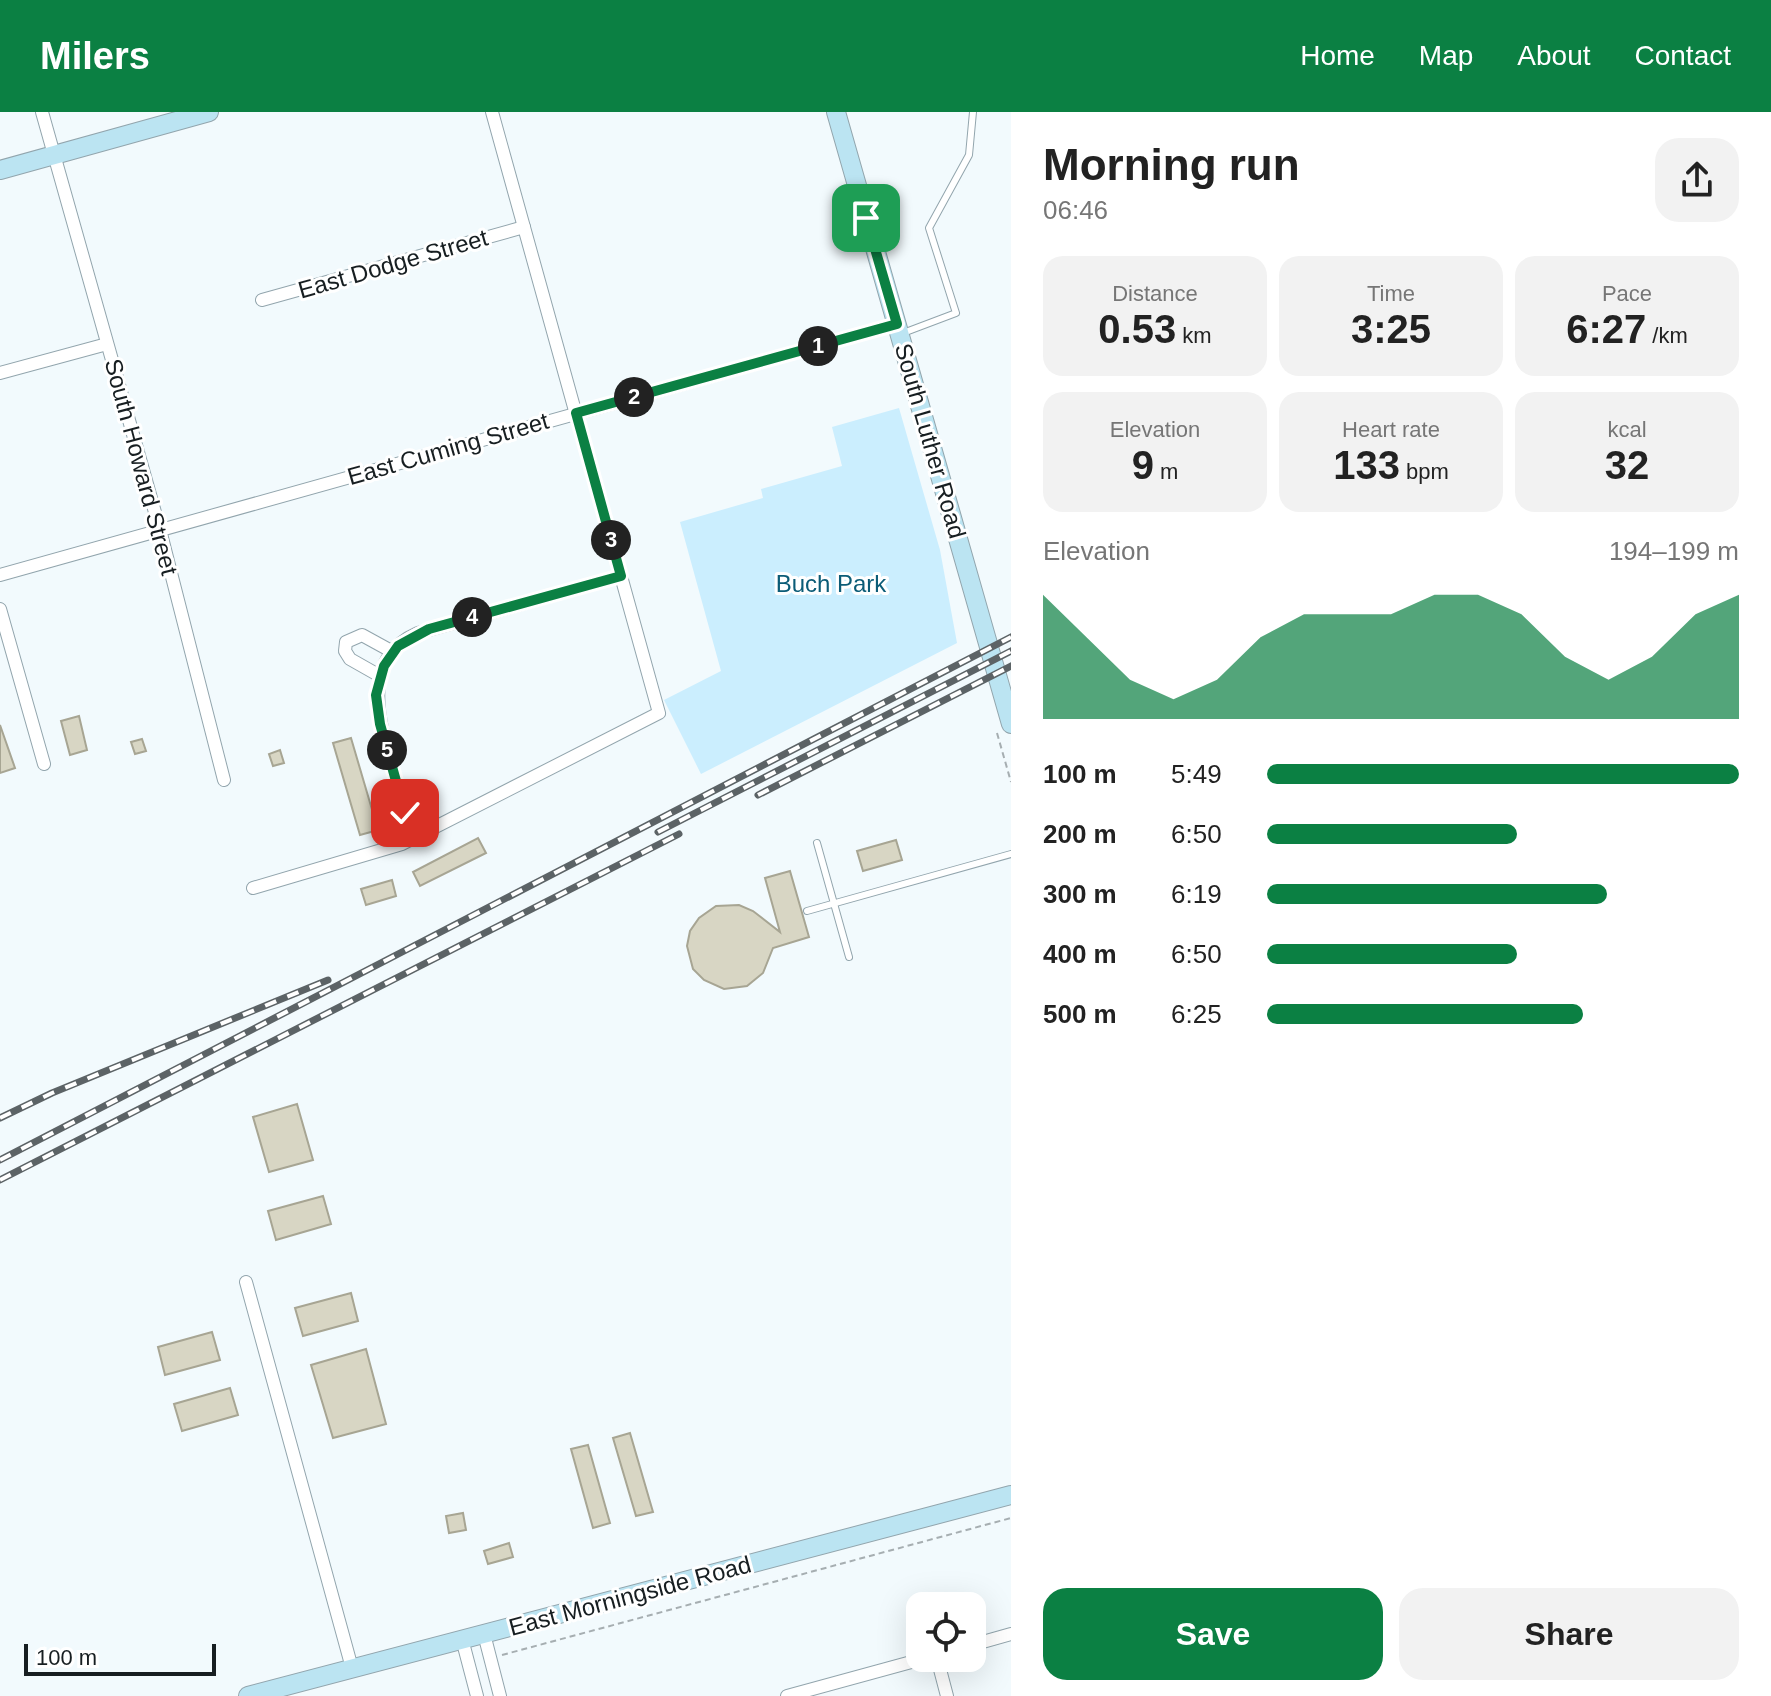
<!DOCTYPE html>
<html lang="en">
<head>
<meta charset="utf-8">
<style>
  body { margin:0; font-family:Arial,sans-serif; background:#f2f2f2; color:#222; height:100vh; display:flex; flex-direction:column; font-size:30px; white-space:nowrap }
  * { box-sizing:border-box; margin:0 }
  p { font-size:26px; color:#767676 }
  .icon { flex:none; width:44px; height:44px; fill:none; stroke:currentColor; stroke-width:2; stroke-linecap:round; stroke-linejoin:round }
  .map { position:relative; flex:1; overflow:hidden }
  .side { display:flex; flex-direction:column; background:#fff; width:760px }
  .side>* { flex:none }
  .fabs { position:absolute; left:906px; top:1480px; display:grid; gap:16px }
  .fabs a { display:grid; place-items:center; width:80px; height:80px; border-radius:16px; background:#fff; box-shadow:0 8px 32px #0002; font-size:40px }
  .scale { position:absolute; left:24px; bottom:20px; width:192px; box-sizing:border-box; padding-left:8px; border:4px solid #171e21; border-top:0; font-size:22px; line-height:28px; white-space:nowrap; color:#171e21; -webkit-text-stroke:6px #fff; paint-order:stroke }
  .pin { position:absolute; display:grid; place-items:center; width:68px; height:68px; color:#fff; margin:-34px; border-radius:16px; box-shadow:0 4px 12px #0006 }
  .km { position:absolute; width:40px; height:40px; margin:-20px; border-radius:50%; background:#222; color:#fff; font-size:22px; line-height:40px; text-align:center }
  .round { display:grid; place-items:center; flex:none; width:84px; height:84px; border-radius:24px; background:#f2f2f2 }
  .head { display:flex; align-items:center; justify-content:space-between; height:136px; padding:0 32px }
  h1 { font-size:44px; font-weight:700; line-height:60px }
  .metrics { display:grid; grid-template-columns:repeat(3,1fr); gap:12px; height:136px; padding:8px 32px }
  .metrics div { display:grid; align-content:center; border-radius:20px; background:#f2f2f2; text-align:center }
  .metrics b { font-size:40px; font-weight:700 }
  .metrics small { font-size:22px; font-weight:400 }
  .metrics p { font-size:22px }
  .chart { height:224px; padding:16px 32px }
  .chart p { display:flex; justify-content:space-between }
  .chart svg { width:100%; height:144px; margin-top:8px; fill:#0b8043; opacity:.7 }
  .primary-button { display:flex; gap:16px; margin-top:auto; padding:16px 32px }
  .primary-button a { flex:1; height:92px; border-radius:24px; background:#0b8043; color:#fff; font-size:32px; font-weight:700; line-height:92px; text-align:center }
  .primary-button a+a { background:#f2f2f2; color:#222 }
  ul { padding:0 32px; list-style:none; font-size:26px }
  li { display:grid; grid-template-columns:128px 96px 1fr; align-items:center; height:60px }
  li i { height:20px; border-radius:10px; background:#0b8043 }
  header { display:flex; align-items:center; gap:48px; box-sizing:border-box; height:112px; padding:0 40px; background:#0b8043; color:#fff }
  header strong { font-size:38px }
  nav { display:flex; gap:44px; margin-inline-start:auto; font-size:28px }
  main { display:flex; flex:1; min-height:0 }
  .map>svg:first-child { display:block }
</style>
</head>
<body>
<header>
<strong>Milers</strong>
<nav><a>Home</a><a>Map</a><a>About</a><a>Contact</a></nav>
</header>
<main>
<div class="map">
<svg width="1011" height="1584" viewBox="0 0 1011 1584">
  <rect width="100%" height="100%" fill="#f2fafd"/>
  <!-- green -->
  <polygon fill="#cbeefe" points="899,296 940,438 957,531 701,662 664,588 721,559 680,410 763,386 761,377 842,354 832,315"/>
  <!-- building -->
  <g fill="#d8d6c4" stroke="#a7a593" stroke-width="2">
    <polygon points="79,604 87,638 70,643 61,609"/>
    <polygon points="0,613 15,656 0,661"/>
    <polygon points="351,626 378,718 360,723 333,631"/>
    <polygon points="142,627 146,639 135,642 131,630"/>
    <polygon points="280,638 284,651 273,654 269,642"/>
    <polygon points="478,726 486,741 420,774 413,760"/>
    <polygon points="896,728 902,748 863,759 857,739"/>
    <polygon points="790,759 809,825 773,836 763,861 747,874 724,877 704,868 693,857 687,834 690,819 699,806 716,794 739,793 753,799 780,820 765,766"/>
    <polygon points="392,768 396,784 366,793 361,777"/>
    <polygon points="297,992 313,1048 269,1060 253,1005"/>
    <polygon points="323,1084 331,1112 276,1128 268,1099"/>
    <polygon points="351,1181 358,1209 303,1224 295,1196"/>
    <polygon points="212,1220 220,1248 165,1263 158,1235"/>
    <polygon points="366,1237 386,1312 333,1326 311,1253"/>
    <polygon points="230,1276 238,1303 182,1319 174,1292"/>
    <polygon points="630,1321 653,1400 636,1404 613,1326"/>
    <polygon points="588,1333 610,1411 593,1416 571,1337"/>
    <polygon points="463,1401 466,1418 449,1421 446,1404"/>
    <polygon points="509,1431 513,1445 488,1452 484,1439"/>
  </g>
  <g fill="none" stroke-linecap="round" stroke-linejoin="round">
    <defs>
      <g id="lane">
        <polyline points="903,221 956,201 929,116 969,43 973,0"/>
        <polyline points="817,731 849,845"/>
        <polyline points="807,799 1011,742"/>
      </g>
      <g id="street">
        <polyline points="42,0 160,418 224,668"/>
        <polyline points="262,188 524,115"/>
        <polyline points="0,261 107,232"/>
        <polyline points="0,463 897,212"/>
        <polyline points="0,497 44,652"/>
        <polyline points="380,564 350,547 345,539 346,530 362,523 393,540"/>
        <path d="M 415,726 C 405,703 399,678 392,654 C 378,607 361,546 418,521 L 621,464"/>
        <polyline points="253,776 402,732 659,601 492,0"/>
        <polyline points="246,1170 352,1556"/>
        <polyline points="484,1522 500,1584"/>
        <polyline points="462,1527 477,1584"/>
        <polyline points="972,1533 1011,1522"/>
        <polyline points="937,1546 947,1584"/>
        <polyline points="787,1584 926,1546"/>
      </g>
      <g id="secondary">
        <polyline points="836,0 1011,612"/>
        <polyline points="0,58 209,0"/>
        <polyline points="248,1584 1011,1383"/>
      </g>
    </defs>
    <!-- lane casing -->
    <use href="#lane" stroke="#92a5ad" stroke-width="8"/>
    <!-- street casing -->
    <use href="#street" stroke="#92a5ad" stroke-width="14"/>
    <!-- secondary casing -->
    <use href="#secondary" stroke="#92a5ad" stroke-width="20"/>
    <!-- path -->
    <g stroke="#a6aeb1" stroke-width="2" stroke-dasharray="6 4" stroke-linecap="butt">
      <polyline points="997,621 1011,670"/>
      <polyline points="502,1543 1011,1406"/>
    </g>
    <!-- lane -->
    <use href="#lane" stroke="#fff" stroke-width="6"/>
    <!-- street -->
    <use href="#street" stroke="#fff" stroke-width="12"/>
    <!-- secondary -->
    <use href="#secondary" stroke="#bbe4f2" stroke-width="18"/>
    <defs>
      <g id="rail">
        <polyline points="758,683 1011,554"/>
        <polyline points="658,720 1011,539"/>
        <polyline points="0,1006 52,981 328,868"/>
        <polyline points="0,1048 1011,525"/>
        <polyline points="0,1068 679,722"/>
      </g>
    </defs>
    <!-- rail casing -->
    <use href="#rail" stroke="#5c6366" stroke-width="7"/>
    <!-- rail -->
    <use href="#rail" stroke="#fff" stroke-width="4" stroke-dasharray="12" stroke-linecap="butt"/>
  </g>
  <g fill="none" stroke-linecap="round" stroke-linejoin="round">
    <defs>
      <polyline id="route" points="405,701 380,612 376,583 384,554 398,534 429,517 621,464 576,301 897,212 866,106"/>
    </defs>
    <!-- route casing -->
    <use href="#route" stroke="#fff" stroke-width="16"/>
    <!-- route -->
    <use href="#route" stroke="#0b8043" stroke-width="10"/>
  </g>
  <g text-anchor="middle" stroke-width="6" stroke-linejoin="round" paint-order="stroke">
    <!-- street labels -->
    <g font-size="24" fill="#171e21" stroke="#fff">
      <text transform="translate(393 152) rotate(-16)" y="8">East Dodge Street</text>
      <text transform="translate(930 329) rotate(74)" y="8">South Luther Road</text>
      <text transform="translate(448 337) rotate(-16)" y="8">East Cuming Street</text>
      <text transform="translate(141 355) rotate(75)" y="8">South Howard Street</text>
      <text transform="translate(630 1484) rotate(-15)" y="8">East Morningside Road</text>
    </g>
    <!-- park labels -->
    <g font-size="24" fill="#0b5c77" stroke="#fff">
      <text x="831" y="480">Buch Park</text>
    </g>
  </g>
</svg>
<div class="fabs">
<a><svg class="icon" aria-label="locate" viewBox="0 0 24 24"><circle cx="12" cy="12" r="6"/><path d="M12 2v4M12 18v4M2 12h4M18 12h4"/></svg></a>
</div>
<div class="scale">100 m</div>
<div class="pin" style="left:866px;top:106px;background:#1e9e55"><svg class="icon" aria-label="arrive" viewBox="0 0 24 24"><path d="M6 21V4h12l-3 4 3 4H6"/></svg></div>
<div class="pin" style="left:405px;top:701px;background:#d93025"><svg class="icon" aria-label="check" viewBox="0 0 24 24"><path d="M5 12l5 5 9-10"/></svg></div>
<b class="km" style="left:818px;top:234px">1</b>
<b class="km" style="left:634px;top:285px">2</b>
<b class="km" style="left:611px;top:428px">3</b>
<b class="km" style="left:472px;top:505px">4</b>
<b class="km" style="left:387px;top:638px">5</b>
</div>
<section class="side">
<div class="head"><div><h1>Morning run</h1><p>06:46</p></div><a class="round"><svg class="icon" aria-label="share" viewBox="0 0 24 24"><path d="M12 15V3M7 8l5-5 5 5M5 13v7h14v-7"/></svg></a></div>
<div class="metrics">
<div><p>Distance</p><b>0.53<small> km</small></b></div>
<div><p>Time</p><b>3:25</b></div>
<div><p>Pace</p><b>6:27<small> /km</small></b></div>
</div>
<div class="metrics">
<div><p>Elevation</p><b>9<small> m</small></b></div>
<div><p>Heart rate</p><b>133<small> bpm</small></b></div>
<div><p>kcal</p><b>32</b></div>
</div>
<div class="chart"><p><span>Elevation</span>194–199 m</p>
<svg viewBox="0 0 160 44" preserveAspectRatio="none"><path d="M0 44V6L10 19L20 32L30 38L40 32L50 19L60 12L70 12L80 12L90 6L100 6L110 12L120 25L130 32L140 25L150 12L160 6V44z"/></svg>
</div>
<ul>
<li><b>100 m</b>5:49<i style="width:100%"></i></li>
<li><b>200 m</b>6:50<i style="width:53%"></i></li>
<li><b>300 m</b>6:19<i style="width:72%"></i></li>
<li><b>400 m</b>6:50<i style="width:53%"></i></li>
<li><b>500 m</b>6:25<i style="width:67%"></i></li>
</ul>
<div class="primary-button"><a>Save</a><a>Share</a></div>
</section>
</main>
</body>
</html>
